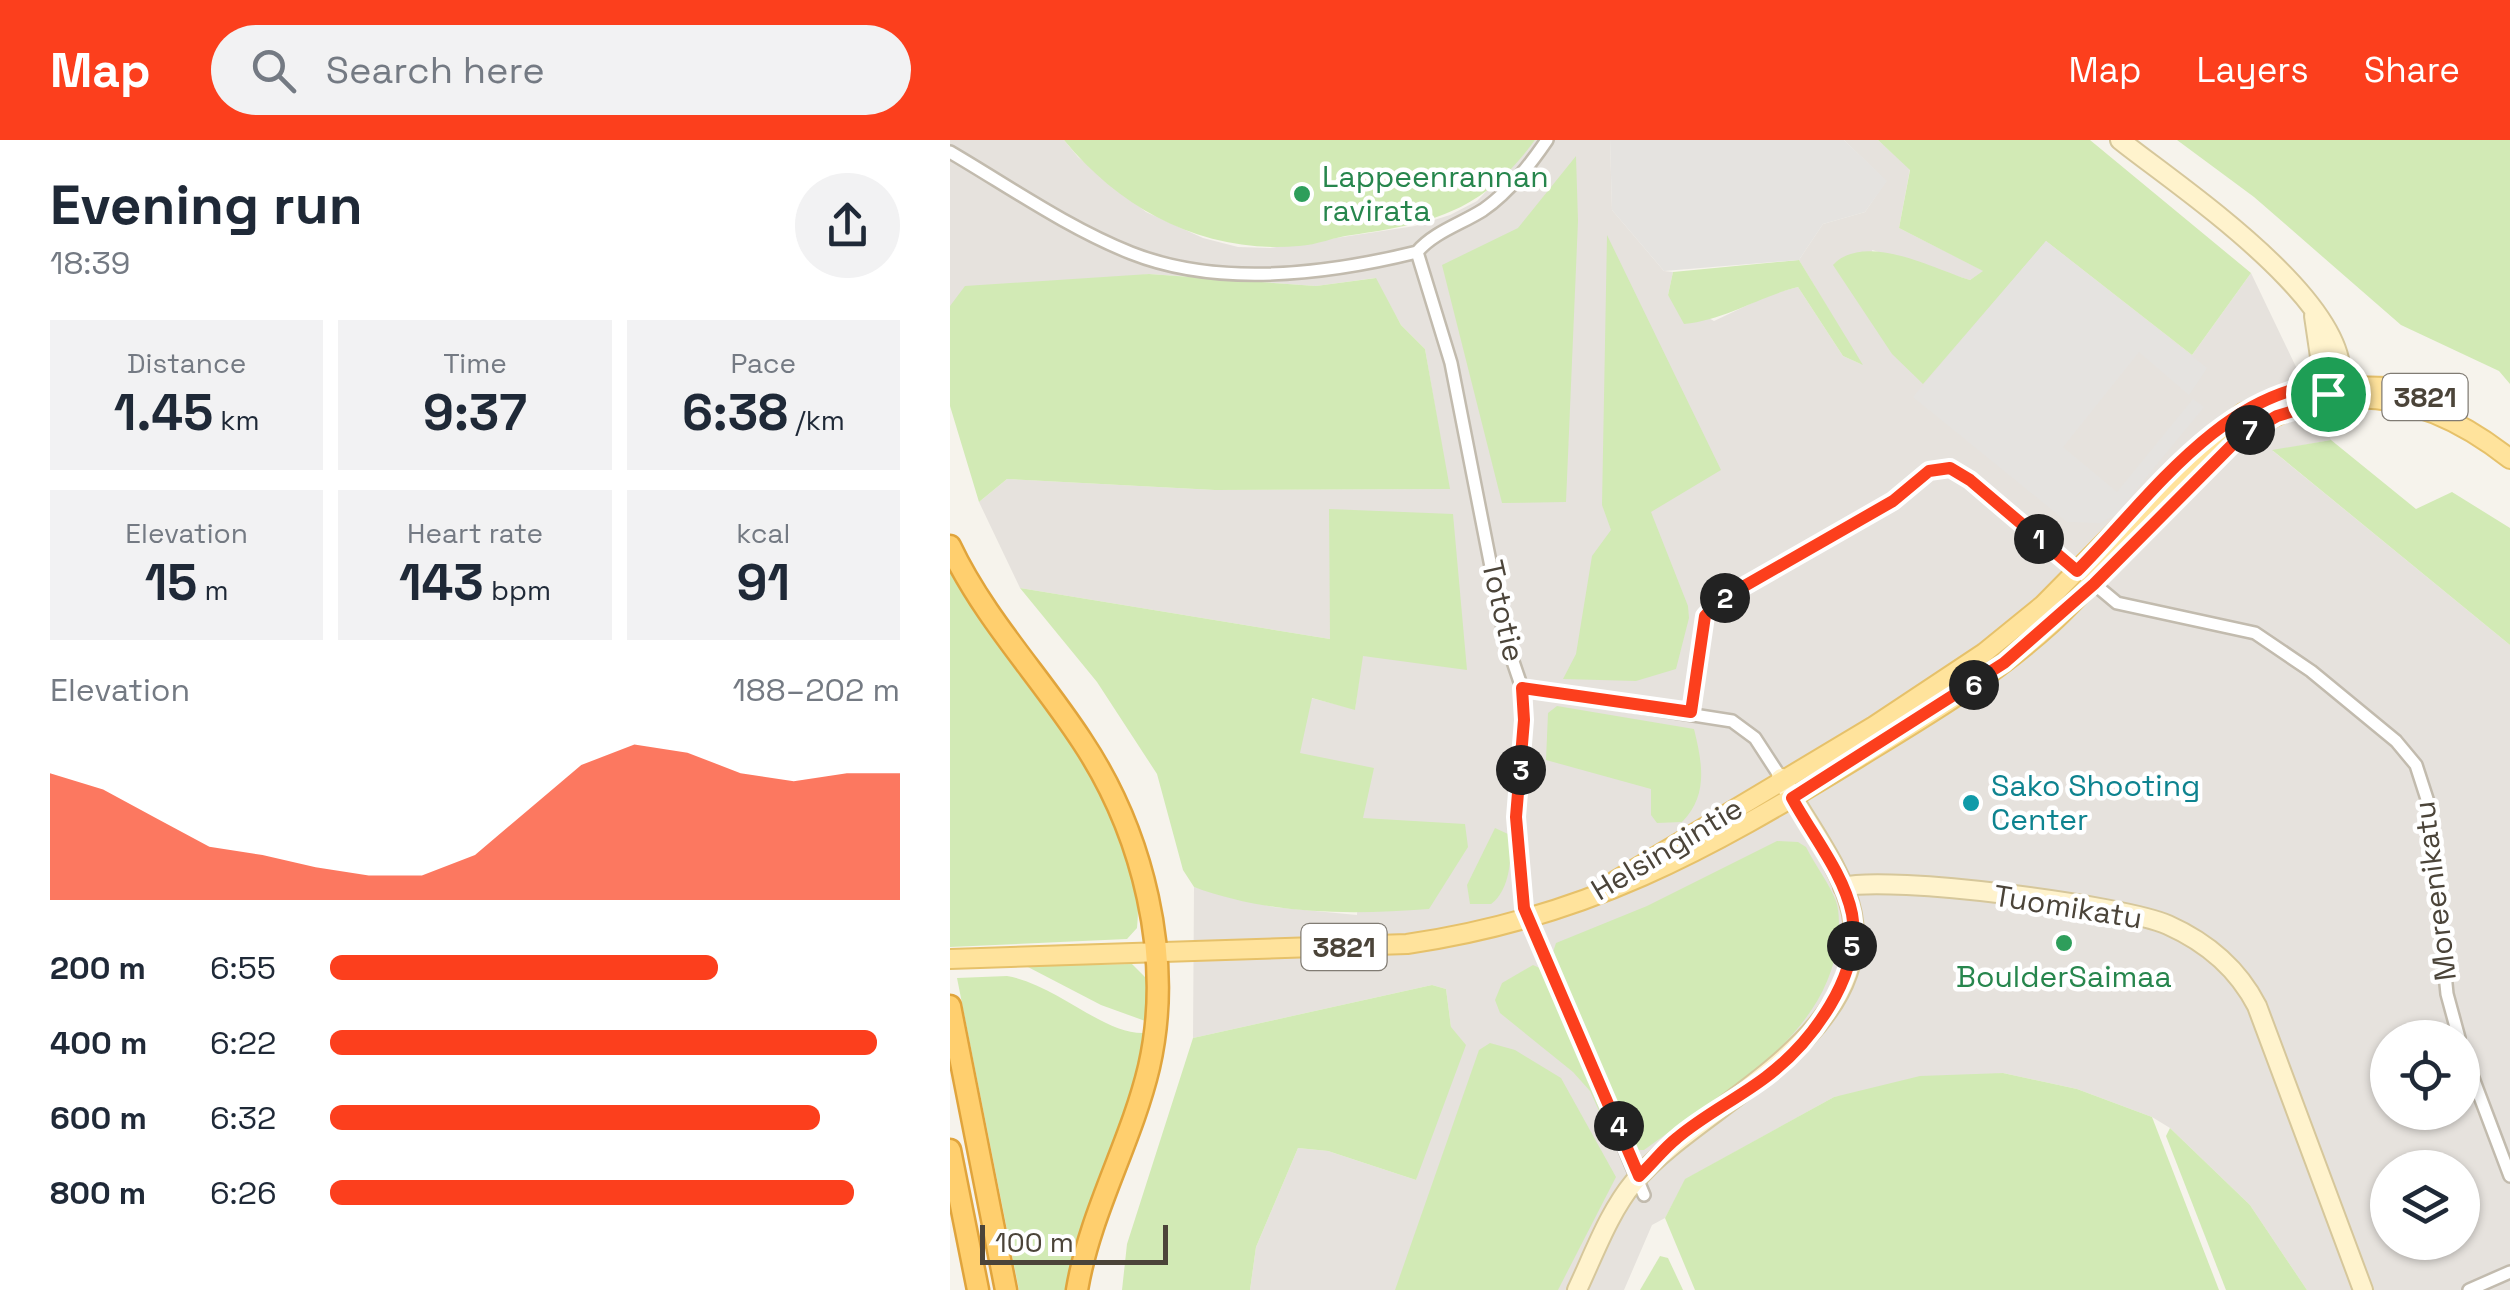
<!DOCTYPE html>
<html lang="en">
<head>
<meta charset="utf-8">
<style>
  body { margin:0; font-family:"Space Grotesk",sans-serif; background:#f2f2f3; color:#1f2937; height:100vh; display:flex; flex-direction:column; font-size:38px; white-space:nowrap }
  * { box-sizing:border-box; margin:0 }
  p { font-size:32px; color:#747a83 }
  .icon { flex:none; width:55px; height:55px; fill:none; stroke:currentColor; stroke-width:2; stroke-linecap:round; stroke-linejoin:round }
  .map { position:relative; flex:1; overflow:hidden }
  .details { display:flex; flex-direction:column; background:#fff; width:950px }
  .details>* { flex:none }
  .controls { position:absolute; left:1420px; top:880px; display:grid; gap:20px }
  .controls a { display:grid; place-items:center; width:110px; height:110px; border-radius:50%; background:#fff; box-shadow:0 2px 8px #0004; font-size:50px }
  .scale { position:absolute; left:30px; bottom:25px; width:188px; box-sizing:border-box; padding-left:10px; border:5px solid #4b4439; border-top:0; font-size:28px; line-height:35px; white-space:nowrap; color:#4b4439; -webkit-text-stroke:8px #fff; paint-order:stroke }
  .pin { position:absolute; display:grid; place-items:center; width:85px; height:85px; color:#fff; margin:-42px; border:5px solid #fff; border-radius:50%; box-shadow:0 2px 10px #0007 }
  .km { position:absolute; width:50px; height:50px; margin:-25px; border-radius:50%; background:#222; color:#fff; font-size:28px; line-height:50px; text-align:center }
  .round { display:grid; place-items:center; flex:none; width:105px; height:105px; border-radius:52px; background:#f2f2f3 }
  .summary { display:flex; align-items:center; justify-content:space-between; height:170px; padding:0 50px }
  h1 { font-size:55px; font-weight:700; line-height:75px }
  .metrics { display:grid; grid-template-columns:repeat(3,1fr); gap:15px; height:170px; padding:10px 50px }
  .metrics div { display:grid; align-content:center; border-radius:0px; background:#f2f2f3; text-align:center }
  .metrics b { font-size:50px; font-weight:700 }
  .metrics small { font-size:28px; font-weight:400 }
  .metrics p { font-size:28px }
  .chart { height:280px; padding:20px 50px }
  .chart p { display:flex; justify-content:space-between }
  .chart svg { width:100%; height:180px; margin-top:10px; fill:#fc3f1d; opacity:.7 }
  ul { padding:0 50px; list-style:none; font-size:32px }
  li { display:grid; grid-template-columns:160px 120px 1fr; align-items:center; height:75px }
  li i { height:25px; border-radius:12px; background:#fc3f1d }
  header { display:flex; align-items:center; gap:60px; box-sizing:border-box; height:140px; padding:0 50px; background:#fc3f1d; color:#fff }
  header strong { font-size:48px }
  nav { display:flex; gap:55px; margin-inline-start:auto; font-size:35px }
  .search { width:700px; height:90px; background:#f2f2f3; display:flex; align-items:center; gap:25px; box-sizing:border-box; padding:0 35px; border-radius:55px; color:#747a83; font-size:38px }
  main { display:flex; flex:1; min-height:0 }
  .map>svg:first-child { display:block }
</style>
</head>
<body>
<header>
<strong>Map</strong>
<div class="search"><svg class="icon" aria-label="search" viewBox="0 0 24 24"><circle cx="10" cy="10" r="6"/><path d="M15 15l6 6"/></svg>Search here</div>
<nav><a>Map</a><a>Layers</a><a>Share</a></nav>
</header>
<main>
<section class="details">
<div class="summary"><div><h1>Evening run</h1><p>18:39</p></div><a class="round"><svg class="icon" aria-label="share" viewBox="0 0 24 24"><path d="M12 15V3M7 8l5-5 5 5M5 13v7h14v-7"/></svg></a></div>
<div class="metrics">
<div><p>Distance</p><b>1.45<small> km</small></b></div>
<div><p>Time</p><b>9:37</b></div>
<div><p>Pace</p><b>6:38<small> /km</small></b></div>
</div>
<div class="metrics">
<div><p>Elevation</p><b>15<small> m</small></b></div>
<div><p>Heart rate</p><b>143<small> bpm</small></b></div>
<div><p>kcal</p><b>91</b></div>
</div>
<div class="chart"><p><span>Elevation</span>188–202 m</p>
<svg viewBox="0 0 160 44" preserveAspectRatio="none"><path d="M0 44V13L10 17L20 24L30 31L40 33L50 36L60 38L70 38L80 33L90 22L100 11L110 6L120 8L130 13L140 15L150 13L160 13V44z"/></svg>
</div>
<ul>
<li><b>200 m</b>6:55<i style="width:68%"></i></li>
<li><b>400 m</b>6:22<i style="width:96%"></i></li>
<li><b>600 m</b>6:32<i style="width:86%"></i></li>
<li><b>800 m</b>6:26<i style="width:92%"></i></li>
</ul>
</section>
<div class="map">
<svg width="1560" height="1150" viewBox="0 0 1560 1150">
  <rect width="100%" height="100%" fill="#f6f3ec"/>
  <!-- industrial -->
  <path fill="#e6e2dd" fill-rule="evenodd" d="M 0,0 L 114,0 L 128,17 L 196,72 L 253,98 L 288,107 L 320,108 L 465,86 L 500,75 L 527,61 L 585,0 L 660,0 L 662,70 L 714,131 L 723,132 L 718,155 L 764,181 L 821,154 L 848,147 L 893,216 L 911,224 L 849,120 L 873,84 L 915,72 L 936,41 L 894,0 L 928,0 L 960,29 L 949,88 L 1034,131 L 1020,140 L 922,110 L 942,214 L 1096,101 L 1242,215 L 1301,133 L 1381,300 L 1323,311 L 1560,505 L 1560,1150 L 1357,1150 L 1300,1065 L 1220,988 L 1202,977 L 1127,949 L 1053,933 L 884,957 L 736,1039 L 715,1078 L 702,1085 L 674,1150 L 300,1150 L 306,1107 L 348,1008 L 378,1011 L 466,1040 L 501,887 L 496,849 L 482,845 L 243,898 L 244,747 L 323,767 L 407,775 L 412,678 L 349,613 L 361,558 L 405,569 L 412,516 L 380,499 L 70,448 L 29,362 L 57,339 L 265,350 L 499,349 L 475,209 L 451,185 L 425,138 L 366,146 L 199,134 L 0,166 ZM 1438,898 L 1512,898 L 1512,972 L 1438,972 ZM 1438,1028 L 1512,1028 L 1512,1102 L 1438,1102 Z"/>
  <!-- green -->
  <g fill="#d2eab5">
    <path d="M 114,0 L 585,0 C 533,71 485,83 402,95 C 384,97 367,105 349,106 C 256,114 173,72 114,0 Z"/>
    <path d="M 928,0 L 1140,0 L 1301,133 L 1242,215 L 1096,101 L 973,244 L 942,214 L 883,125 C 914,91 984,129 1020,140 L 1033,131 L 949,88 L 960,30 Z"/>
    <polygon points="1227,0 1560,0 1560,244 1549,231 1451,185 1304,57"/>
    <polygon points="626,16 628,81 616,362 552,363 492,125 568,88"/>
    <polygon points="657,95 771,330 701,372 738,466 739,478 726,529 686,541 613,539 626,514 642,416 661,390 652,365"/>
    <path d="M 849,120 L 913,225 L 893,216 L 848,147 C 808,157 775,180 734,184 L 718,155 L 723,132 Z"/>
    <polygon points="199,134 366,146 426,138 451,185 475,209 500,349 265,350 57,339 29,362 0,266 0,166 15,146"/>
    <polygon points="1381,300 1466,369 1502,352 1560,388 1560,505 1322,310"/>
    <path d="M 379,369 L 503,374 L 517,530 L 413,516 L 405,570 L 362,558 L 350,613 L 424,628 L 413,678 L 515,684 L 518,707 L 479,769 C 400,775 320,775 244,747 L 233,730 L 207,634 L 147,542 L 70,448 L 380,499 Z"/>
    <path d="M 0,428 C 22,466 45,502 71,537 C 125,610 197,690 187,788 L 177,799 L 0,807 Z"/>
    <path d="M 607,566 L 744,589 C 752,622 759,655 732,682 L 707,683 L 701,675 L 701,649 L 596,620 L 598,573 Z"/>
    <path d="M 545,688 L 558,694 C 563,716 560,750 541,764 L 520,764 L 517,745 Z"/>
    <path d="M 827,701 L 848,702 L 856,707 C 865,725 879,743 886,761 C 890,773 889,787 888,800 C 876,901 768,955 694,1010 L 684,1010 L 603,812 L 606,803 L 697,766 Z"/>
    <polygon points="182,824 196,838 198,882 151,865 76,826"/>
    <polygon points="583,825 594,830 670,1003 666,1008 640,951 623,932 550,873 545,860 552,843"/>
    <path d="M 57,836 C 106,844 155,896 196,893 L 185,941 L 127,1102 L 118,1150 L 69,1150 L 7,838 Z"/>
    <polygon points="482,845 496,849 501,887 516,905 466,1040 378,1011 348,1008 306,1107 300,1150 172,1150 177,1104 243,898"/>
    <polygon points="540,903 565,910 611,938 666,1037 608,1150 445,1150 529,910"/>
    <polygon points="1053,933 1127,949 1202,977 1269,1150 745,1150 715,1078 735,1039 884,957 970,936"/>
    <polygon points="1220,988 1300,1065 1357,1150 1276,1150 1216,996"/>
    <polygon points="710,1116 718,1118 733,1150 690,1150"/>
  </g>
  <!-- parking -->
  <g fill="#e5e3e0">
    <polygon points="660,0 894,0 937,41 915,72 873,84 849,120 714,131 662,70"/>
    <polygon points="1096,101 1257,228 1239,255 1189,212 1113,307 1167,352 1243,259 1254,267 1165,375 1150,383 1117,382 963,257"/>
  </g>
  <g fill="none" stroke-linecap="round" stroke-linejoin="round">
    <defs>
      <g id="street">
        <path d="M 0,12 C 58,46 118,88 181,113 C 269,148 378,134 467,112 C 484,92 511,84 533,70 C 558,53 580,25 597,0"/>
        <polyline points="467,112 501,223 555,498 572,548 574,581 566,677 574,768 694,1055"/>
        <polyline points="572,548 782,581 805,598 831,638"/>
        <polyline points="741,572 755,476 771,461 943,361 979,331 1000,328 1020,340 1167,463 1305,493 1361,531 1446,601 1466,625 1478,662 1497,854 1509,898"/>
        <polyline points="1512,909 1560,1036"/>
        <polyline points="1519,1150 1560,1132"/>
      </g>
      <g id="secondary">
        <path d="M 1170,0 C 1223,43 1428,177 1385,258"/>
        <polyline points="1364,176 1374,244 1382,257"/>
        <path d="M 893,747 C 939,735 1173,765 1218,785 C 1256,802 1288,829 1307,866 L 1413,1150"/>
        <path d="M 627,1150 C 644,1114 659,1072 684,1042 C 747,966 925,898 902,774 C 893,728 854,679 831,638"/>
      </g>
      <g id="primary">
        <polyline points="665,741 924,586 1034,513 1093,465 1239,317 1293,273 1361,245 1438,247"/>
        <path d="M 0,819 L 457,804 C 636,778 756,711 908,618 C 975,577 1043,537 1101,484 C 1165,425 1252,307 1328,275 C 1413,239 1491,264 1560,319"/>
      </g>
      <g id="highway">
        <path d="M 0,406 C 34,478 89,535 132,601 C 193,693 224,817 199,927 C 181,1003 140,1072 127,1150"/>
        <polyline points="0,866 56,1150"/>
        <polyline points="0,1010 28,1150"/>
      </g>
    </defs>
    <!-- street casing -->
    <use href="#street" stroke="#c2bbae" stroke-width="16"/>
    <!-- secondary casing -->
    <use href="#secondary" stroke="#d6c79b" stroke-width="22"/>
    <!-- primary casing -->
    <use href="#primary" stroke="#e6c16a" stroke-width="22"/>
    <!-- highway casing -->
    <use href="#highway" stroke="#e0a43c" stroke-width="25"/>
    <!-- street -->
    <use href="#street" stroke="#fff" stroke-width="11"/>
    <!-- secondary -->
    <use href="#secondary" stroke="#fff3cd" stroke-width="18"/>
    <!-- primary -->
    <use href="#primary" stroke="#ffe39c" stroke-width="18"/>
    <!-- highway -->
    <use href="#highway" stroke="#ffcf6e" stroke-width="20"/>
  </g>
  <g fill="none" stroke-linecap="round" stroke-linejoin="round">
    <defs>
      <path id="route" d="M 1374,244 L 1384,259 L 1327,276 L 1289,298 L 1144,444 L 1054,523 L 842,658 C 862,695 894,734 902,774 C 913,835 861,903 816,937 C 787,959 754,975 727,998 C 713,1009 702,1024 689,1036 L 574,768 L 566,677 L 574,580 L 572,548 L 741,572 L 755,476 L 770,460 L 943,361 L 979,331 L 1000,328 L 1020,340 L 1127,431 C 1195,363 1270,253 1374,244 Z"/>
    </defs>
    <!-- route casing -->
    <use href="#route" stroke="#fff" stroke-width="20"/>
    <!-- route -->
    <use href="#route" stroke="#fc3f1d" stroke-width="12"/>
  </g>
  <!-- markers -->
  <g fill="#2e9e5b" stroke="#fff" stroke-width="4">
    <circle cx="352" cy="54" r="10"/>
    <circle cx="1114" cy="803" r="10"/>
  </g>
  <circle fill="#0f9aa8" stroke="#fff" stroke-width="4" cx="1021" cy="663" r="10"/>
  <g text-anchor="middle" stroke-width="9" stroke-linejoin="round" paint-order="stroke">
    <!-- shield labels -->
    <g fill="#fff" stroke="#817c74" stroke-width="2.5">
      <rect x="1432.5" y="234" width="85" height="46" rx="8"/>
      <rect x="351.5" y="784" width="85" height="46" rx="8"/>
    </g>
    <g font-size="28" font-weight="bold" fill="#4b4439">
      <text x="1475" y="267">3821</text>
      <text x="394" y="817">3821</text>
    </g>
    <!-- leisure labels -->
    <g font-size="30" fill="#27864d" stroke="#fff" text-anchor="start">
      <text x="372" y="47">Lappeenrannan<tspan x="372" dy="34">ravirata</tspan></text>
      <text x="1114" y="847" text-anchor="middle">BoulderSaimaa</text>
    </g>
    <!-- street labels -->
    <g font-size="30" fill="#4b4439" stroke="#fff">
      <text transform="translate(553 471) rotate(77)" y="10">Tototie</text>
      <text transform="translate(717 709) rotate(-31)" y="10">Helsingintie</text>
      <text transform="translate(1485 751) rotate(-97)" y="10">Moreenikatu</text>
      <text transform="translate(1118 767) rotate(9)" y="10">Tuomikatu</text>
    </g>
    <!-- culture labels -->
    <g font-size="30" fill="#0d838f" stroke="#fff" text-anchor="start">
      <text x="1041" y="656">Sako Shooting<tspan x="1041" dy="34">Center</tspan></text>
    </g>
  </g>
</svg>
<div class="controls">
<a><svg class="icon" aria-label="locate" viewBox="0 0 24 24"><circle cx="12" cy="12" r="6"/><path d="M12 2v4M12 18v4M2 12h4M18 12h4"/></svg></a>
<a><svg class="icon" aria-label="layers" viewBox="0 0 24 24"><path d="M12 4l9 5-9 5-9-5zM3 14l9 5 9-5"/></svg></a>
</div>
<div class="scale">100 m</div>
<div class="pin" style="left:1378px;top:254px;background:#1e9e55"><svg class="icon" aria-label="arrive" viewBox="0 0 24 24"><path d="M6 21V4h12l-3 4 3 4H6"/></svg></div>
<b class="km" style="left:1089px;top:399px">1</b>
<b class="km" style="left:775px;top:458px">2</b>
<b class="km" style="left:571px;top:630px">3</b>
<b class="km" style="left:669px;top:986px">4</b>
<b class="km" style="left:902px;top:806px">5</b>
<b class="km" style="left:1024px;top:545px">6</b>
<b class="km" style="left:1300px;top:290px">7</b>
</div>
</main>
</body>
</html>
